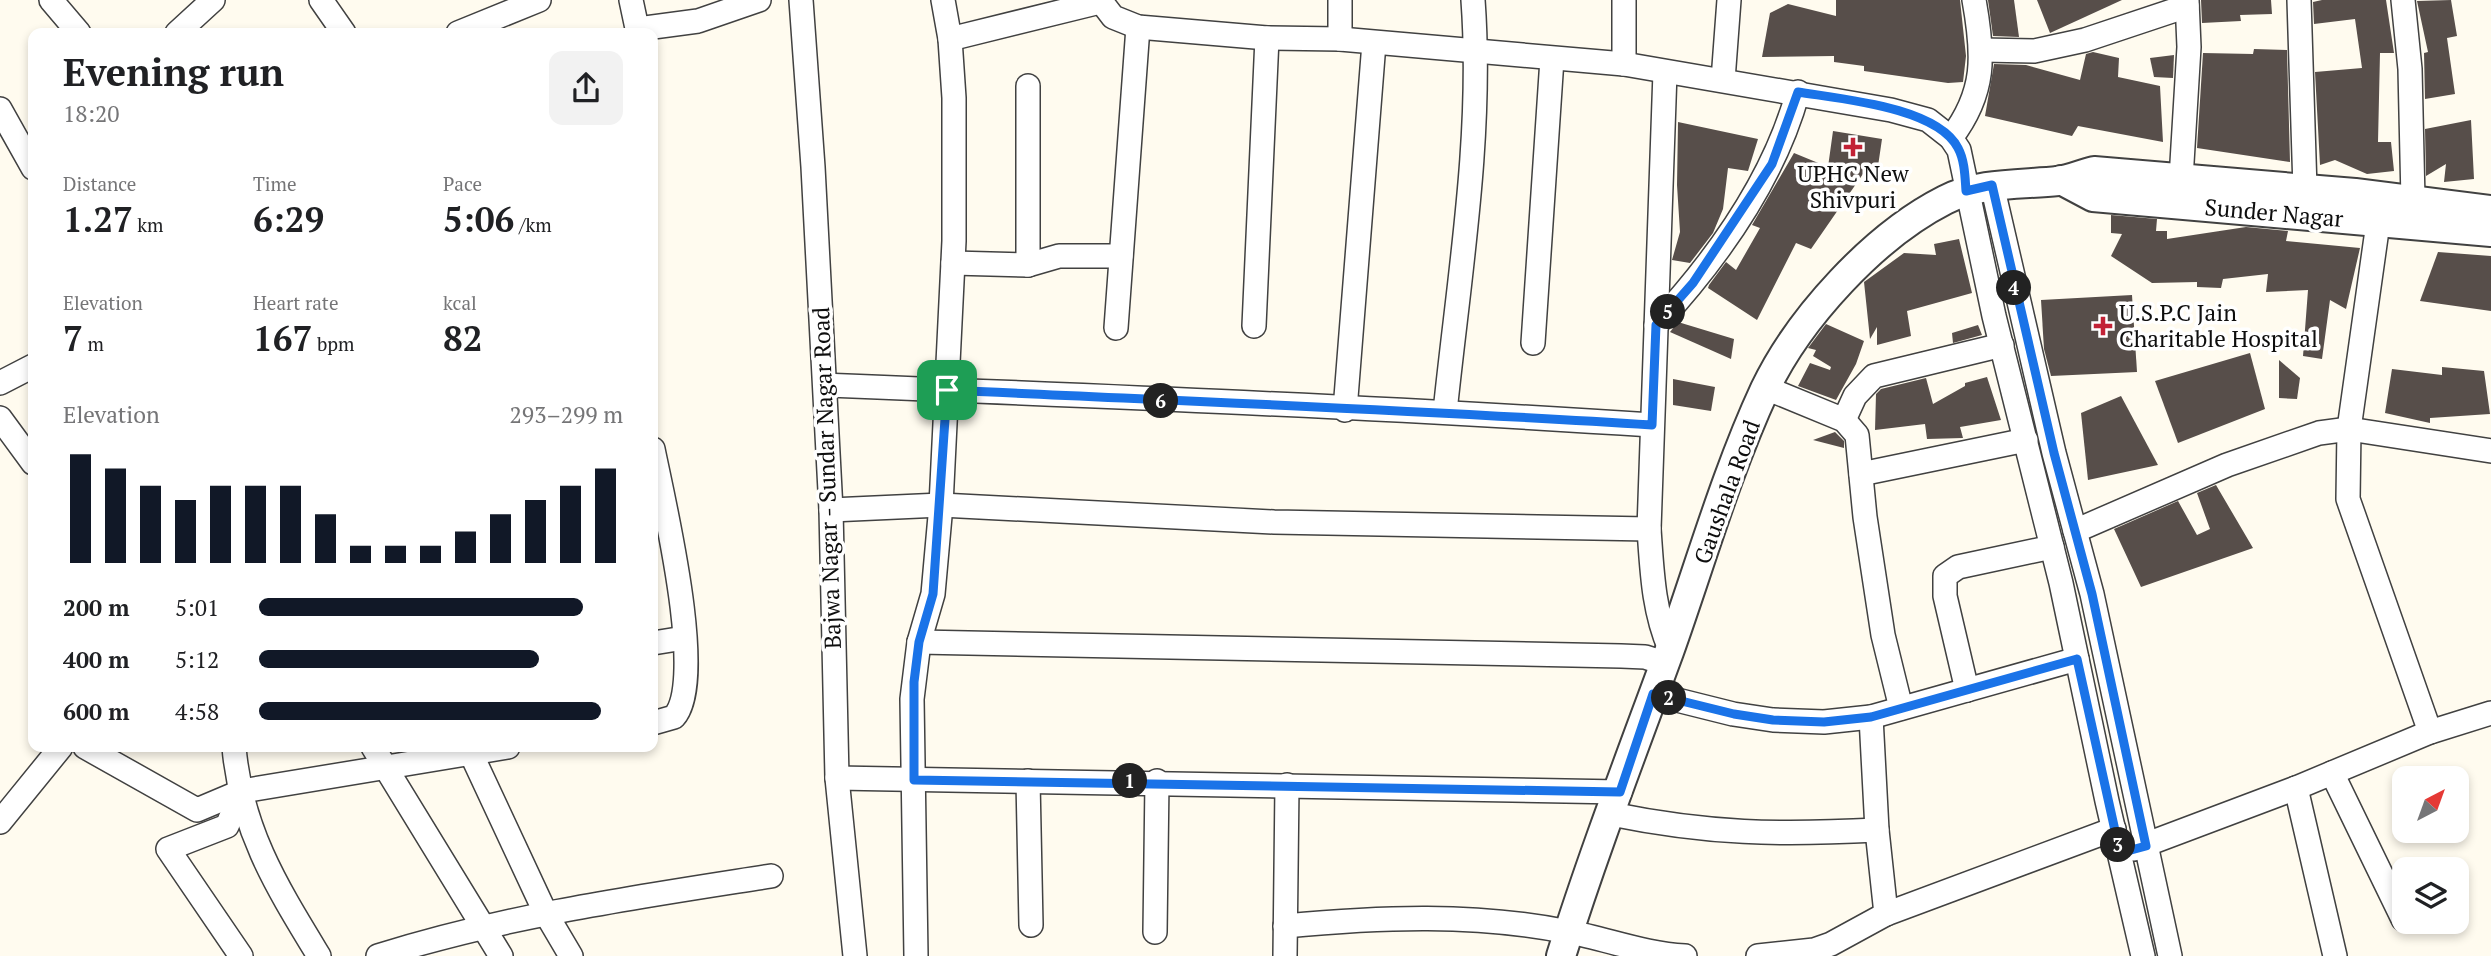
<!DOCTYPE html>
<html lang="en">
<head>
<meta charset="utf-8">
<style>
  body { margin:0; font-family:"PT Serif",serif; background:#f2f2f2; color:#202124; height:100vh; display:flex; flex-direction:column; font-size:26px; white-space:nowrap }
  * { box-sizing:border-box; margin:0 }
  p { font-size:23px; color:#757577 }
  .icon { flex:none; width:38px; height:38px; fill:none; stroke:currentColor; stroke-width:2; stroke-linecap:round; stroke-linejoin:round }
  .map { position:relative; flex:1; overflow:hidden }
  .drawer { position:absolute; left:28px; top:28px; width:630px; height:724px; display:flex; flex-direction:column; background:#fff; border-radius:14px; box-shadow:0 4px 10px #0003 }
  .drawer>* { flex:none }
  .needle { width:46px; rotate:41deg }
  .tools { position:absolute; left:2392px; top:766px; display:grid; gap:14px }
  .tools a { display:grid; place-items:center; width:77px; height:77px; border-radius:14px; background:#fff; box-shadow:0 4px 10px #0003; font-size:35px }
  .pin { position:absolute; display:grid; place-items:center; width:60px; height:60px; color:#fff; margin:-30px; border-radius:14px; box-shadow:0 4px 10px #0006 }
  .km { position:absolute; width:35px; height:35px; margin:-18px; border-radius:50%; background:#222; color:#fff; font-size:19px; line-height:35px; text-align:center }
  .round { display:grid; place-items:center; flex:none; width:74px; height:74px; border-radius:14px; background:#f2f2f2 }
  .summary { display:flex; align-items:center; justify-content:space-between; height:119px; padding:0 35px }
  h1 { font-size:38px; font-weight:800; line-height:52px }
  .metrics { display:grid; grid-template-columns:repeat(3,1fr); gap:10px; height:119px; padding:7px 35px }
  .metrics div { display:grid; align-content:center }
  .metrics b { font-size:35px; font-weight:800 }
  .metrics small { font-size:19px; font-weight:400 }
  .metrics p { font-size:19px }
  .chart { height:196px; padding:14px 35px }
  .chart p { display:flex; justify-content:space-between }
  .chart svg { width:100%; height:126px; margin-top:7px; stroke:#111827; stroke-width:6 }
  ul { padding:0 35px; list-style:none; font-size:23px }
  li { display:grid; grid-template-columns:112px 84px 1fr; align-items:center; height:52px }
  li i { height:18px; border-radius:9px; background:#111827 }
  .map>svg:first-child { display:block }
</style>
</head>
<body>
<div class="map">
<svg width="2491" height="956" viewBox="0 0 2491 956">
  <rect width="100%" height="100%" fill="#fffbef"/>
  <!-- building -->
  <g fill="#574e4a">
    <polygon points="1836,0 1960,0 1966,56 1963,82 1948,83 1864,71 1864,66 1834,62 1834,56 1762,57 1770,13 1788,4 1836,16"/>
    <polygon points="1988,0 2014,0 2019,37 1993,36"/>
    <polygon points="2037,0 2122,0 2050,33"/>
    <polygon points="2201,0 2271,0 2272,14 2240,15 2241,21 2202,23"/>
    <polygon points="2322,0 2386,0 2394,53 2380,53 2378,142 2391,142 2394,171 2367,174 2335,160 2320,165 2315,72 2362,68 2355,19 2314,24 2313,2"/>
    <polygon points="2451,0 2457,36 2447,38 2455,94 2425,99 2424,53 2428,52 2417,1"/>
    <polygon points="2254,49 2287,50 2290,162 2197,148 2203,53 2253,54"/>
    <polygon points="2093,52 2119,58 2118,77 2160,86 2163,142 2078,126 2072,136 1985,116 1994,64 2026,65 2080,80 2086,54"/>
    <polygon points="2174,55 2173,78 2154,77 2150,58"/>
    <polygon points="2471,120 2474,179 2444,182 2446,164 2426,176 2425,129"/>
    <polygon points="1678,122 1758,139 1748,171 1728,168 1723,209 1713,233 1690,263 1672,260 1680,232 1677,185"/>
    <polygon points="1833,131 1882,139 1877,173 1865,171 1811,249 1796,243 1757,320 1708,288 1709,285 1726,262 1736,270 1760,228 1752,225 1794,153 1828,167"/>
    <polygon points="2111,215 2157,219 2156,231 2167,231 2167,239 2246,227 2288,231 2286,241 2360,248 2346,309 2330,300 2322,359 2303,356 2308,290 2266,292 2268,274 2223,279 2221,288 2197,287 2197,282 2152,283 2111,256 2122,234 2111,233"/>
    <polygon points="1959,239 1972,293 1907,311 1911,336 1877,345 1877,327 1870,339 1864,282 1904,253 1936,255 1934,244"/>
    <polygon points="2438,252 2491,256 2491,311 2420,301"/>
    <polygon points="2132,295 2137,372 2051,376 2044,349 2041,300"/>
    <polygon points="1678,322 1734,339 1731,359 1670,332"/>
    <polygon points="1826,324 1864,341 1856,364 1836,400 1798,386 1810,363 1830,370 1831,367 1813,356 1816,350 1808,348"/>
    <polygon points="1978,325 1982,335 1953,343 1952,333"/>
    <polygon points="2250,353 2265,409 2178,443 2155,381"/>
    <polygon points="2279,360 2300,378 2297,399 2279,398"/>
    <polygon points="2442,367 2484,371 2490,414 2430,418 2430,423 2385,413 2392,369 2442,375"/>
    <polygon points="1987,377 2001,420 1960,427 1963,438 1927,439 1925,424 1875,430 1876,394 1881,389 1926,378 1933,404 1965,386 1965,383"/>
    <polygon points="1673,379 1715,387 1711,411 1673,405"/>
    <polygon points="2121,396 2158,465 2088,480 2081,413"/>
    <polygon points="1835,432 1844,441 1844,448 1813,440"/>
    <polygon points="2216,485 2253,548 2141,587 2114,529 2178,501 2197,535 2210,529 2197,493"/>
  </g>
  <g fill="none" stroke-linecap="round" stroke-linejoin="round">
    <defs>
      <g id="minor">
        <polyline points="51,0 79,33"/>
        <polyline points="321,0 344,33"/>
        <polyline points="631,0 638,33"/>
        <polyline points="801,0 813,167 831,510 837,778 855,956"/>
        <polyline points="1100,0 1113,17 1138,27 1267,38 1340,39 1624,64 1891,110 1928,120 1951,138 1959,150 1994,316 2061,583 2107,801 2143,956"/>
        <polyline points="1340,0 1340,39"/>
        <polyline points="1624,0 1624,64"/>
        <polyline points="2299,0 2305,189"/>
        <polyline points="2403,0 2410,69 2413,200"/>
        <polyline points="638,29 698,21 759,0"/>
        <polyline points="177,33 213,0"/>
        <polyline points="458,33 539,0"/>
        <polyline points="950,39 1100,2"/>
        <polyline points="1982,50 2034,51 2085,40 2187,6"/>
        <path d="M 1665,72 L 1649,529 C 1652,570 1653,610 1670,649"/>
        <polyline points="1723,80 1729,0"/>
        <polyline points="1028,86 1028,265"/>
        <polyline points="0,109 33,168"/>
        <path d="M 1951,138 C 1986,92 1984,55 1974,0"/>
        <polyline points="2181,179 2189,47 2187,0"/>
        <polyline points="1992,185 2054,453 2092,594 2170,956"/>
        <polyline points="2378,223 2349,429 2348,499 2430,732"/>
        <polyline points="953,263 1028,265 1059,256 1121,256"/>
        <path d="M 1656,325 C 1717,259 1774,179 1798,92"/>
        <polyline points="1254,326 1267,38"/>
        <polyline points="1116,328 1138,27"/>
        <polyline points="1533,343 1552,59"/>
        <polyline points="0,383 33,366"/>
        <path d="M 825,385 C 1100,396 1377,407 1652,425"/>
        <polyline points="1766,388 1844,420 1857,435 1865,517 1883,635 1901,708"/>
        <polyline points="1345,410 1374,43"/>
        <path d="M 1445,412 C 1459,276 1483,136 1473,0"/>
        <polyline points="0,418 33,463"/>
        <polyline points="1844,420 1855,396 1874,376 2002,345"/>
        <path d="M 653,449 C 663,499 707,681 674,717 L 653,723"/>
        <polyline points="1861,474 2026,440"/>
        <polyline points="831,510 941,505 1274,522 1649,529"/>
        <polyline points="2075,531 2227,465 2319,433 2349,429 2491,451"/>
        <polyline points="919,642 1621,656 1645,657 1664,663"/>
        <polyline points="653,643 684,638"/>
        <polyline points="1967,690 1945,596 1945,576 1958,567 2052,547"/>
        <polyline points="1653,694 1733,714 1773,720 1824,722 1871,717 2077,659"/>
        <polyline points="1871,717 1877,830 1886,914"/>
        <polyline points="85,747 197,810 242,791 508,747"/>
        <path d="M 234,747 C 241,830 277,887 319,956"/>
        <polyline points="373,747 501,956"/>
        <polyline points="468,747 545,912 571,956"/>
        <polyline points="2332,773 2403,919"/>
        <polyline points="837,778 1620,792"/>
        <polyline points="1028,781 1031,925"/>
        <polyline points="2296,788 2335,956"/>
        <path d="M 1611,814 C 1709,834 1778,835 1877,830"/>
        <polyline points="0,822 61,747"/>
        <polyline points="2134,849 2296,788 2430,732 2491,713"/>
        <path d="M 1285,926 C 1381,917 1474,913 1569,932 C 1607,939 1645,954 1685,956"/>
        <polyline points="1155,932 1157,781"/>
        <polyline points="241,956 168,849 227,826 242,791"/>
        <path d="M 378,956 C 509,915 637,897 771,876"/>
        <polyline points="916,956 912,699 919,642 933,594 941,505 954,241 954,98 950,39 943,0"/>
        <polyline points="1285,956 1287,785"/>
        <polyline points="1758,956 1814,950 1831,944 1886,914 2114,829"/>
      </g>
      <g id="tertiary">
        <polyline points="2061,180 2093,197 2491,232"/>
        <path d="M 1561,956 C 1593,854 1632,753 1669,652 C 1700,565 1726,473 1765,389 C 1799,318 1874,236 1945,200 C 1980,182 2020,185 2058,181 C 2070,179 2082,174 2094,171 L 2355,193 L 2491,210"/>
      </g>
    </defs>
    <!-- minor casing -->
    <use href="#minor" stroke="#414141" stroke-width="26"/>
    <!-- tertiary casing -->
    <use href="#tertiary" stroke="#414141" stroke-width="32"/>
    <!-- minor -->
    <use href="#minor" stroke="#fff" stroke-width="23"/>
    <!-- tertiary -->
    <use href="#tertiary" stroke="#fff" stroke-width="28"/>
  </g>
  <g fill="none" stroke-linecap="round" stroke-linejoin="round">
    <defs>
      <path id="route" d="M 1798,92 C 1841,99 1937,107 1958,148 C 1965,161 1965,178 1966,191 L 1992,185 L 2054,453 L 2092,594 L 2146,846 L 2120,853 L 2077,659 L 1871,717 L 1824,722 L 1773,720 L 1734,714 L 1653,694 L 1620,792 L 914,780 L 914,682 L 919,642 L 933,594 L 947,390 C 1182,401 1417,410 1652,425 L 1656,325 L 1693,283 L 1772,164 Z"/>
    </defs>
    <!-- route casing -->
    <use href="#route" stroke="#fff" stroke-width="14"/>
    <!-- route -->
    <use href="#route" stroke="#1a73e8" stroke-width="9"/>
  </g>
  <!-- markers -->
  <g fill="#c22236" stroke="#fff" stroke-width="2.5">
    <path d="M1849.5 136.5h7v7h7v7h-7v7h-7v-7h-7v-7h7z"/>
    <path d="M2099.5 315.5h7v7h7v7h-7v7h-7v-7h-7v-7h7z"/>
  </g>
  <g text-anchor="middle" stroke-width="7" stroke-linejoin="round" paint-order="stroke">
    <!-- poi labels -->
    <g font-size="23" fill="#0e0e0e" stroke="#fff">
      <text x="1853" y="182">UPHC New<tspan x="1853" dy="26">Shivpuri</tspan></text>
      <text x="2119" y="321" text-anchor="start">U.S.P.C Jain<tspan x="2119" dy="26">Charitable Hospital</tspan></text>
    </g>
    <!-- street labels -->
    <g font-size="23" fill="#0e0e0e" stroke="#fff">
      <text transform="translate(2274 213) rotate(5)" y="8">Sunder Nagar</text>
      <text transform="translate(827 478) rotate(-92)" y="8">Bajwa Nagar - Sundar Nagar Road</text>
      <text transform="translate(1727 492) rotate(-70)" y="8">Gaushala Road</text>
    </g>
  </g>
</svg>
<div class="tools">
<a><svg class="needle" viewBox="-14 -14 28 28"><path d="M0-13l5 13h-10z" fill="#e53935"/><path d="M0 13l5-13h-10z" fill="#757577"/></svg></a>
<a><svg class="icon" aria-label="layers" viewBox="0 0 24 24"><path d="M12 4l9 5-9 5-9-5zM3 14l9 5 9-5"/></svg></a>
</div>
<div class="pin" style="left:947px;top:390px;background:#1e9e55"><svg class="icon" aria-label="arrive" viewBox="0 0 24 24"><path d="M6 21V4h12l-3 4 3 4H6"/></svg></div>
<b class="km" style="left:1130px;top:781px">1</b>
<b class="km" style="left:1669px;top:698px">2</b>
<b class="km" style="left:2118px;top:845px">3</b>
<b class="km" style="left:2014px;top:288px">4</b>
<b class="km" style="left:1668px;top:312px">5</b>
<b class="km" style="left:1161px;top:401px">6</b>
<section class="drawer">
<div class="summary"><div><h1>Evening run</h1><p>18:20</p></div><a class="round"><svg class="icon" aria-label="share" viewBox="0 0 24 24"><path d="M12 15V3M7 8l5-5 5 5M5 13v7h14v-7"/></svg></a></div>
<div class="metrics">
<div><p>Distance</p><b>1.27<small> km</small></b></div>
<div><p>Time</p><b>6:29</b></div>
<div><p>Pace</p><b>5:06<small> /km</small></b></div>
</div>
<div class="metrics">
<div><p>Elevation</p><b>7<small> m</small></b></div>
<div><p>Heart rate</p><b>167<small> bpm</small></b></div>
<div><p>kcal</p><b>82</b></div>
</div>
<div class="chart"><p><span>Elevation</span>293–299 m</p>
<svg viewBox="0 0 160 44" preserveAspectRatio="none"><path d="M5 44V6M15 44V11M25 44V17M35 44V22M45 44V17M55 44V17M65 44V17M75 44V27M85 44V38M95 44V38M105 44V38M115 44V33M125 44V27M135 44V22M145 44V17M155 44V11"/></svg>
</div>
<ul>
<li><b>200 m</b>5:01<i style="width:89%"></i></li>
<li><b>400 m</b>5:12<i style="width:77%"></i></li>
<li><b>600 m</b>4:58<i style="width:94%"></i></li>
</ul>
</section>
</div>
</body>
</html>
